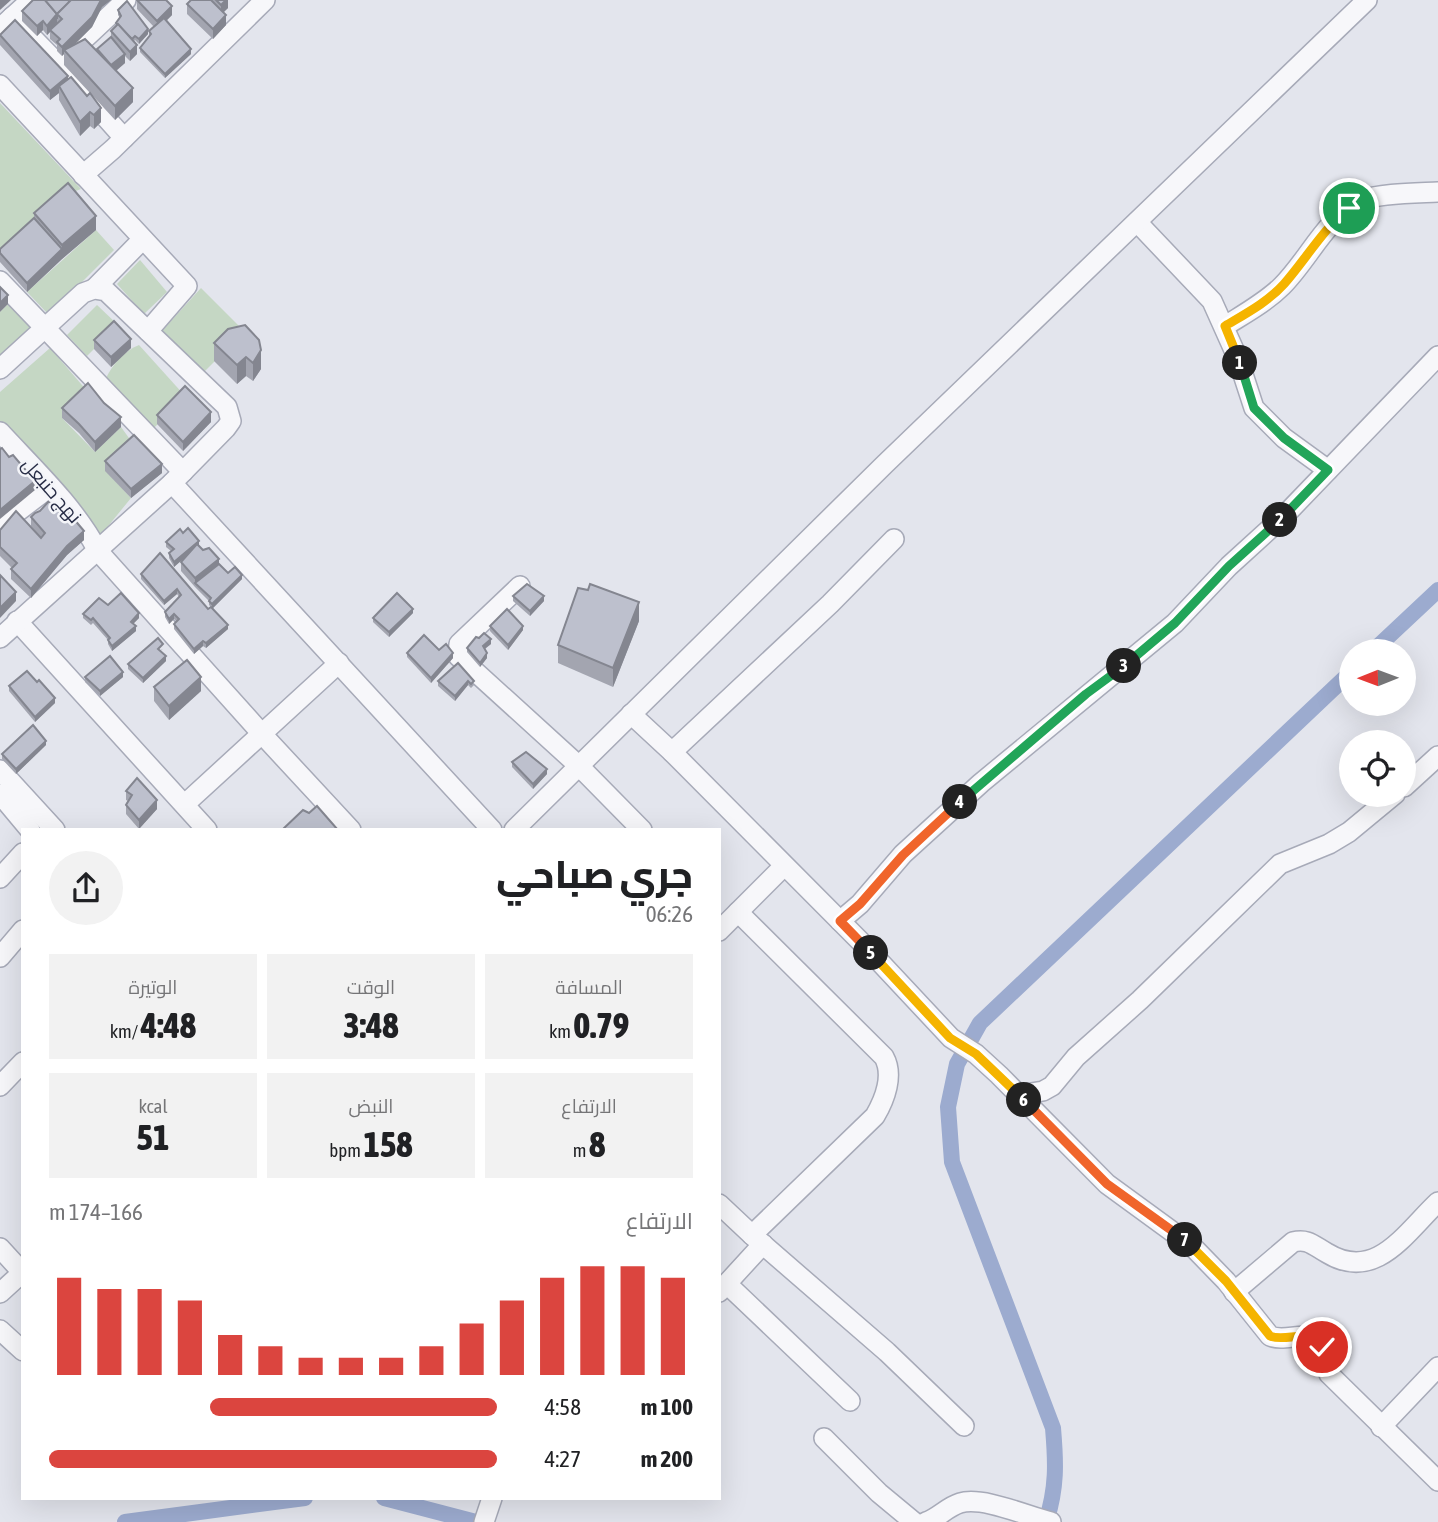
<!DOCTYPE html>
<html lang="ar">
<head>
<meta charset="utf-8">
<style>
  body { margin:0; font-family:"Asap Condensed",Cairo,sans-serif; background:#f2f2f2; color:#202124; direction:rtl; height:100vh; display:flex; flex-direction:column; font-size:26px; white-space:nowrap }
  * { box-sizing:border-box; margin:0 }
  p { font-size:23px; color:#757577 }
  .icon { flex:none; width:38px; height:38px; fill:none; stroke:currentColor; stroke-width:2; stroke-linecap:round; stroke-linejoin:round }
  .map { position:relative; flex:1; overflow:hidden; direction:ltr }
  .details { position:absolute; left:21px; top:828px; width:700px; height:672px; display:flex; flex-direction:column; background:#fff; border-radius:0px; box-shadow:0 7px 28px #0002; direction:rtl }
  .details>* { flex:none }
  .needle { width:46px; rotate:269deg }
  .buttons { position:absolute; left:1339px; top:639px; display:grid; gap:14px }
  .buttons a { display:grid; place-items:center; width:77px; height:77px; border-radius:50%; background:#fff; box-shadow:0 7px 28px #0002; font-size:35px }
  .pin { position:absolute; display:grid; place-items:center; width:60px; height:60px; color:#fff; margin:-30px; border:4px solid #fff; border-radius:50%; box-shadow:0 2px 7px #0007 }
  .km { position:absolute; width:35px; height:35px; margin:-18px; border-radius:50%; background:#222; color:#fff; font-size:19px; line-height:35px; text-align:center }
  .round { display:grid; place-items:center; flex:none; width:74px; height:74px; border-radius:37px; background:#f2f2f2 }
  .head { display:flex; align-items:center; justify-content:space-between; height:119px; padding:0 28px }
  h1 { font-size:38px; font-weight:800; line-height:52px }
  .stats { display:grid; grid-template-columns:repeat(3,1fr); gap:10px; height:119px; padding:7px 28px }
  .stats div { display:grid; align-content:center; border-radius:0px; background:#f2f2f2; text-align:center }
  .stats b { font-size:35px; font-weight:800 }
  .stats small { font-size:19px; font-weight:400 }
  .stats p { font-size:19px }
  .chart { height:196px; padding:14px 28px }
  .chart p { display:flex; justify-content:space-between }
  .chart svg { width:100%; height:126px; margin-top:7px; stroke:#db453f; stroke-width:6 }
  ul { padding:0 28px; list-style:none; font-size:23px }
  li { display:grid; grid-template-columns:112px 84px 1fr; align-items:center; height:52px }
  li i { height:18px; border-radius:9px; background:#db453f }
  .map>svg:first-child { display:block }
</style>
</head>
<body>
<div class="map">
<svg width="1438" height="1522" viewBox="0 0 1438 1522">
  <rect width="100%" height="100%" fill="#e3e5ed"/>
  <!-- green -->
  <g fill="#c5d7c4">
    <polygon points="0,103 81,189 73,192 0,258"/>
    <polygon points="96,230 114,250 49,315 27,292"/>
    <polygon points="140,260 167,292 144,314 117,284"/>
    <polygon points="201,288 251,338 228,348 202,374 161,332"/>
    <polygon points="8,304 34,332 0,363 0,312"/>
    <polygon points="97,305 118,325 87,356 67,335"/>
    <path d="M 139,345 L 185,396 L 152,430 L 106,378 C 113,364 124,351 139,345 Z"/>
    <polygon points="50,348 88,392 62,418 95,452 121,427 134,445 106,471 131,498 100,536 0,427 0,392"/>
  </g>
  <g fill="none" stroke-linecap="round" stroke-linejoin="round">
    <!-- canal -->
    <g stroke="#9cabcf" stroke-width="16">
      <polyline points="1373,651 1438,590"/>
      <polyline points="384,1498 476,1522"/>
      <polyline points="125,1522 305,1498"/>
      <path d="M 1046,1522 C 1057,1487 1056,1463 1053,1428 L 952,1162 L 948,1107 L 957,1064 L 980,1023 L 1351,672"/>
    </g>
    <defs>
      <g id="minor">
        <polyline points="12,17 58,64 124,138"/>
        <polyline points="0,28 31,0"/>
        <polyline points="66,56 126,0"/>
        <polyline points="0,85 187,286 148,331"/>
        <polyline points="83,175 113,149 265,0"/>
        <polyline points="1137,222 1212,301 1238,359 1254,408 1284,438 1328,470"/>
        <polyline points="0,281 183,472"/>
        <polyline points="94,289 142,240"/>
        <path d="M 1225,326 C 1244,314 1266,302 1282,286 C 1310,258 1326,217 1363,200 C 1379,193 1419,193 1438,192"/>
        <polyline points="0,369 83,293 94,289 106,291 227,407 231,421 226,428 172,483"/>
        <path d="M 0,432 C 35,470 74,506 98,551 L 262,734 L 351,830"/>
        <polyline points="0,525 50,487"/>
        <polyline points="520,586 459,644 458,656 579,766 642,830"/>
        <polyline points="17,621 207,830"/>
        <polyline points="0,638 172,483 492,830"/>
        <path d="M 631,714 L 672,752 L 863,944 L 951,1038 L 976,1054 L 999,1075 L 1107,1184 L 1192,1246 L 1226,1281 L 1270,1336 C 1286,1343 1305,1329 1320,1342 L 1329,1374 L 1438,1481"/>
        <polyline points="672,752 830,604 894,539"/>
        <polyline points="0,770 55,830"/>
        <polyline points="1404,787 1438,756"/>
        <polyline points="0,794 30,830"/>
        <polyline points="185,804 339,663"/>
        <polyline points="514,830 885,464 1367,0"/>
        <polyline points="0,878 23,853"/>
        <polyline points="840,921 860,904 903,854 981,783 1175,623 1229,566 1285,515 1438,356"/>
        <polyline points="719,931 784,866"/>
        <polyline points="0,957 23,930"/>
        <polyline points="0,1086 23,1062"/>
        <polyline points="1019,1095 1043,1091 1052,1086 1076,1057 1140,1000 1280,864 1329,844 1349,832 1395,794"/>
        <path d="M 719,1204 L 752,1235 L 875,1116 C 885,1099 894,1075 884,1057 L 738,912"/>
        <polyline points="752,1235 887,1352 964,1426"/>
        <polyline points="0,1248 22,1272"/>
        <polyline points="727,1284 850,1401"/>
        <polyline points="719,1292 763,1244"/>
        <path d="M 1234,1292 L 1293,1242 C 1308,1238 1314,1246 1327,1253 C 1376,1283 1406,1232 1438,1202"/>
        <polyline points="0,1293 23,1272"/>
        <polyline points="0,1330 23,1351"/>
        <polyline points="1381,1427 1438,1367"/>
        <polyline points="824,1438 879,1493 914,1522"/>
        <polyline points="484,1522 492,1498"/>
        <path d="M 926,1522 C 938,1518 947,1507 960,1503 C 982,1496 1027,1516 1051,1522"/>
      </g>
    </defs>
    <!-- minor casing -->
    <use href="#minor" stroke="#a7aab8" stroke-width="22"/>
    <!-- minor -->
    <use href="#minor" stroke="#f7f7fa" stroke-width="19"/>
  </g>
  <!-- wall -->
  <g fill="#a3a5b0">
    <polygon points="33,0 111,0 102,7 92,27 73,46 97,52 97,49 111,38 111,31 116,26 116,23 120,18 118,15 118,10 148,34 139,44 135,40 134,41 137,54 130,61 125,56 125,63 116,71 133,102 115,120 93,96 101,122 94,129 90,126 80,136 59,100 59,93 50,100 0,45 0,35 68,80 87,96 90,93 64,65 64,54 62,56 57,51 57,45 50,39 50,32 47,35 43,30 37,36 22,21 22,11"/>
    <polygon points="137,0 172,15 166,21 191,54 165,78 140,52 140,48 149,37 149,31 154,27 137,9"/>
    <polygon points="191,0 228,0 228,8 223,12 226,25 213,39 187,14 187,4"/>
    <polygon points="34,213 96,230 62,259 27,292 0,262 0,249 34,218"/>
    <polygon points="228,329 261,369 253,381 246,376 237,384 214,361 214,343"/>
    <polygon points="94,340 131,348 111,367 94,349"/>
    <polygon points="62,408 121,427 95,452 79,433 62,418"/>
    <polygon points="157,415 211,422 183,451 157,424"/>
    <polygon points="105,461 162,473 131,498 105,471"/>
    <polygon points="31,517 84,540 67,555 31,598 11,579 11,569 12,568 0,556 0,530 41,538 31,526"/>
    <polygon points="183,533 199,546 228,573 242,579 213,608 228,629 206,648 203,646 194,654 174,629 174,624 177,622 174,619 169,624 165,617 165,612 179,597 177,594 164,605 141,579 141,574 160,553 208,609 211,607 209,605 209,601 195,587 181,571 181,562 185,557 174,567 169,558 169,553 171,551 166,547 166,542"/>
    <polygon points="513,596 544,601 530,616 513,601"/>
    <polygon points="108,605 139,618 133,624 136,631 112,651 108,644 108,640 93,623 91,625 83,618 83,614"/>
    <polygon points="413,613 389,637 373,622 373,618"/>
    <polygon points="639,621 613,687 558,663 558,645"/>
    <polygon points="490,626 523,630 508,650 490,631"/>
    <polygon points="491,644 485,649 487,658 480,667 467,652 467,648"/>
    <polygon points="163,649 160,651 166,661 143,683 128,669 128,664"/>
    <polygon points="439,650 453,658 431,683 407,657 407,653"/>
    <polygon points="458,663 474,685 471,688 468,685 455,701 438,686 438,681"/>
    <polygon points="85,677 123,677 100,696 85,682"/>
    <polygon points="9,686 55,703 35,722 9,691"/>
    <polygon points="154,687 201,691 169,720 154,701"/>
    <polygon points="46,745 16,774 2,759 2,754"/>
    <polygon points="512,762 547,774 533,789 512,767"/>
    <polygon points="126,791 157,809 139,829 126,814 126,805 128,801 126,800"/>
  </g>
  <!-- shaded-wall -->
  <g fill="#848690">
    <polygon points="0,0 11,0 0,10"/>
    <polygon points="101,0 111,0 102,7 92,27 66,53 64,50 64,54 62,56 62,47"/>
    <polygon points="226,0 228,0 228,8 221,15 221,5"/>
    <polygon points="172,6 172,15 157,30 157,21"/>
    <polygon points="57,14 57,24 50,30 50,32 47,35 47,26"/>
    <polygon points="226,15 226,25 213,39 213,29"/>
    <polygon points="43,21 43,30 37,36 37,26"/>
    <polygon points="148,29 148,34 139,44 139,39"/>
    <polygon points="137,45 137,54 130,61 130,52"/>
    <polygon points="191,49 191,54 165,78 165,74"/>
    <polygon points="125,54 125,63 111,75 111,65"/>
    <polygon points="68,76 68,85 59,86 59,93 50,100 50,91"/>
    <polygon points="133,88 133,102 115,120 115,106"/>
    <polygon points="101,108 101,122 94,129 94,115"/>
    <polygon points="90,112 90,126 80,136 80,122"/>
    <polygon points="96,216 96,230 62,259 27,292 27,283 62,249 62,245"/>
    <polygon points="8,295 8,304 0,312 0,303"/>
    <polygon points="131,339 131,348 111,367 111,357"/>
    <polygon points="261,350 261,369 253,381 253,363"/>
    <polygon points="246,357 246,376 237,384 237,365"/>
    <polygon points="211,412 211,422 183,451 183,442"/>
    <polygon points="121,417 121,427 95,452 95,442"/>
    <polygon points="162,464 162,473 131,498 131,489"/>
    <polygon points="35,481 35,490 0,519 0,510"/>
    <polygon points="84,531 84,540 67,555 31,598 31,589 67,546"/>
    <polygon points="199,541 199,545 174,567 174,562"/>
    <polygon points="219,559 219,568 195,583 195,578"/>
    <polygon points="242,575 242,579 212,609 212,604"/>
    <polygon points="177,589 177,594 164,605 164,601"/>
    <polygon points="16,592 16,601 0,618 0,608"/>
    <polygon points="544,596 544,601 530,616 530,611"/>
    <polygon points="639,602 639,621 613,687 613,668"/>
    <polygon points="413,609 413,613 389,637 389,632"/>
    <polygon points="139,613 139,618 131,626 131,622"/>
    <polygon points="174,614 174,619 169,624 169,619"/>
    <polygon points="228,625 228,629 206,648 206,643"/>
    <polygon points="136,626 136,631 112,651 112,646"/>
    <polygon points="523,626 523,630 508,650 508,645"/>
    <polygon points="491,639 491,644 483,650 483,646"/>
    <polygon points="203,641 203,646 194,654 194,649"/>
    <polygon points="453,653 453,658 431,683 431,678"/>
    <polygon points="487,653 487,658 480,667 480,663"/>
    <polygon points="166,656 166,661 143,683 143,678"/>
    <polygon points="123,672 123,677 100,696 100,691"/>
    <polygon points="201,677 201,691 169,720 169,706"/>
    <polygon points="468,681 468,685 455,701 455,696"/>
    <polygon points="55,698 55,703 35,722 35,717"/>
    <polygon points="46,741 46,745 16,774 16,769"/>
    <polygon points="547,769 547,774 533,789 533,784"/>
    <polygon points="157,800 157,809 139,829 139,820"/>
  </g>
  <!-- building -->
  <g fill="#bdc0cd" stroke="#848690" stroke-width="2">
    <polygon points="33,0 45,0 57,14 47,26 43,21 37,26 22,11"/>
    <polygon points="45,0 68,0 70,2 57,14 57,19 57,14"/>
    <polygon points="71,0 101,0 92,17 62,47 57,42 60,39 50,30 62,19 57,14"/>
    <polygon points="137,0 166,0 172,6 157,21"/>
    <polygon points="191,0 211,0 226,15 213,29 187,4"/>
    <polygon points="216,0 226,0 221,5"/>
    <polygon points="127,1 148,29 139,39 135,36 132,39 116,23 121,16 118,10"/>
    <polygon points="164,18 191,49 165,74 140,48 151,34 149,31"/>
    <polygon points="15,20 68,76 50,91 0,35"/>
    <polygon points="118,24 137,45 130,52 111,31"/>
    <polygon points="111,37 125,54 111,65 97,49"/>
    <polygon points="85,39 133,88 115,106 64,50"/>
    <polygon points="71,77 87,96 90,93 101,108 94,115 90,112 80,122 59,86"/>
    <polygon points="68,183 96,216 62,245 34,213"/>
    <polygon points="34,218 62,249 27,283 0,253 0,249"/>
    <polygon points="0,287 8,295 0,303"/>
    <polygon points="114,321 131,339 111,357 94,340"/>
    <polygon points="245,325 259,340 261,350 253,363 246,357 237,365 214,343 228,329"/>
    <polygon points="88,383 104,403 121,417 95,442 79,424 62,408"/>
    <polygon points="185,386 211,412 183,442 157,415"/>
    <polygon points="134,435 162,464 131,489 105,461"/>
    <polygon points="2,448 9,457 13,455 35,481 0,510 0,449"/>
    <polygon points="49,501 63,516 68,512 84,531 67,546 31,589 11,569 17,563 0,547 0,530 16,511 41,538 45,533 31,517 35,513 40,511"/>
    <polygon points="188,528 199,541 174,562 169,553 174,549 166,542 180,529 183,533"/>
    <polygon points="197,544 203,550 209,548 219,559 195,578 181,562"/>
    <polygon points="160,553 208,609 211,607 228,625 206,643 203,641 194,649 174,624 179,619 174,614 169,619 165,612 181,595 177,589 164,601 141,574"/>
    <polygon points="219,564 228,573 235,567 242,575 212,604 209,601 211,598 195,583"/>
    <polygon points="0,575 16,592 0,608"/>
    <polygon points="527,584 544,596 530,611 513,596"/>
    <polygon points="590,584 639,602 613,668 558,645 578,588 588,590"/>
    <polygon points="121,593 139,613 131,622 136,626 112,646 108,640 110,638 93,618 91,620 83,614 99,598 108,605"/>
    <polygon points="397,593 413,609 389,632 373,618"/>
    <polygon points="507,609 523,626 508,645 490,626"/>
    <polygon points="484,633 491,639 483,646 487,653 480,663 467,648 476,637 479,638"/>
    <polygon points="424,635 439,650 446,644 453,653 431,678 407,653"/>
    <polygon points="158,638 163,644 158,649 166,656 143,678 128,664"/>
    <polygon points="110,656 123,672 100,691 85,677"/>
    <polygon points="187,660 201,677 169,706 154,687"/>
    <polygon points="458,663 474,681 471,684 468,681 455,696 438,681"/>
    <polygon points="27,671 37,682 39,680 55,698 35,717 9,686"/>
    <polygon points="33,725 46,741 16,769 2,754"/>
    <polygon points="526,752 547,769 533,784 512,762"/>
    <polygon points="137,778 157,800 139,820 126,805 132,795 126,791"/>
    <polygon points="317,806 338,830 282,830 303,810 309,813"/>
  </g>
  <g fill="none" stroke-linecap="round" stroke-linejoin="round">
    <defs>
      <path id="split-1" d="M 1240,363 L 1225,326 C 1245,314 1268,302 1284,284 C 1306,259 1323,229 1349,208"/>
      <polyline id="split-2" points="1240,363 1254,408 1284,438 1328,470 1280,520"/>
      <polyline id="split-3" points="1124,666 1175,623 1229,566 1280,520"/>
      <polyline id="split-4" points="960,802 1086,694 1124,666"/>
      <polyline id="split-5" points="871,953 840,921 860,904 903,855 960,802"/>
      <polyline id="split-6" points="871,953 950,1038 976,1054 1024,1100"/>
      <polyline id="split-7" points="1024,1100 1107,1184 1185,1240"/>
      <path id="split-8" d="M 1185,1240 L 1226,1281 L 1270,1336 C 1286,1343 1312,1326 1322,1347"/>
    </defs>
    <!-- split-1 casing -->
    <use href="#split-1" stroke="#fff" stroke-width="14"/>
    <!-- split-2 casing -->
    <use href="#split-2" stroke="#fff" stroke-width="14"/>
    <!-- split-3 casing -->
    <use href="#split-3" stroke="#fff" stroke-width="14"/>
    <!-- split-4 casing -->
    <use href="#split-4" stroke="#fff" stroke-width="14"/>
    <!-- split-5 casing -->
    <use href="#split-5" stroke="#fff" stroke-width="14"/>
    <!-- split-6 casing -->
    <use href="#split-6" stroke="#fff" stroke-width="14"/>
    <!-- split-7 casing -->
    <use href="#split-7" stroke="#fff" stroke-width="14"/>
    <!-- split-8 casing -->
    <use href="#split-8" stroke="#fff" stroke-width="14"/>
    <!-- split-1 -->
    <use href="#split-1" stroke="#f5b400" stroke-width="9"/>
    <!-- split-2 -->
    <use href="#split-2" stroke="#22a559" stroke-width="9"/>
    <!-- split-3 -->
    <use href="#split-3" stroke="#22a559" stroke-width="9"/>
    <!-- split-4 -->
    <use href="#split-4" stroke="#22a559" stroke-width="9"/>
    <!-- split-5 -->
    <use href="#split-5" stroke="#f0652b" stroke-width="9"/>
    <!-- split-6 -->
    <use href="#split-6" stroke="#f5b400" stroke-width="9"/>
    <!-- split-7 -->
    <use href="#split-7" stroke="#f0652b" stroke-width="9"/>
    <!-- split-8 -->
    <use href="#split-8" stroke="#f5b400" stroke-width="9"/>
  </g>
  <g text-anchor="middle" stroke-width="5" stroke-linejoin="round" paint-order="stroke">
    <!-- street labels -->
    <g font-size="19" fill="#292e47" stroke="#f4f5f9">
      <text transform="translate(52 490) rotate(49)" y="7">نهج حنبعل</text>
    </g>
  </g>
</svg>
<div class="buttons">
<a><svg class="needle" viewBox="-14 -14 28 28"><path d="M0-13l5 13h-10z" fill="#e53935"/><path d="M0 13l5-13h-10z" fill="#757577"/></svg></a>
<a><svg class="icon" aria-label="locate" viewBox="0 0 24 24"><circle cx="12" cy="12" r="6"/><path d="M12 2v4M12 18v4M2 12h4M18 12h4"/></svg></a>
</div>
<div class="pin" style="left:1349px;top:208px;background:#1e9e55"><svg class="icon" aria-label="arrive" viewBox="0 0 24 24"><path d="M6 21V4h12l-3 4 3 4H6"/></svg></div>
<div class="pin" style="left:1322px;top:1347px;background:#d93025"><svg class="icon" aria-label="check" viewBox="0 0 24 24"><path d="M5 12l5 5 9-10"/></svg></div>
<b class="km" style="left:1240px;top:363px">1</b>
<b class="km" style="left:1280px;top:520px">2</b>
<b class="km" style="left:1124px;top:666px">3</b>
<b class="km" style="left:960px;top:802px">4</b>
<b class="km" style="left:871px;top:953px">5</b>
<b class="km" style="left:1024px;top:1100px">6</b>
<b class="km" style="left:1185px;top:1240px">7</b>
<section class="details">
<div class="head"><div><h1>جري صباحي</h1><p>06:26</p></div><a class="round"><svg class="icon" aria-label="share" viewBox="0 0 24 24"><path d="M12 15V3M7 8l5-5 5 5M5 13v7h14v-7"/></svg></a></div>
<div class="stats">
<div><p>المسافة</p><b>0.79<small> km</small></b></div>
<div><p>الوقت</p><b>3:48</b></div>
<div><p>الوتيرة</p><b>4:48<small> /km</small></b></div>
</div>
<div class="stats">
<div><p>الارتفاع</p><b>8<small> m</small></b></div>
<div><p>النبض</p><b>158<small> bpm</small></b></div>
<div><p>kcal</p><b>51</b></div>
</div>
<div class="chart"><p><span>الارتفاع</span>166–174 m</p>
<svg viewBox="0 0 160 44" preserveAspectRatio="none"><path d="M5 44V10M15 44V14M25 44V14M35 44V18M45 44V30M55 44V34M65 44V38M75 44V38M85 44V38M95 44V34M105 44V26M115 44V18M125 44V10M135 44V6M145 44V6M155 44V10"/></svg>
</div>
<ul>
<li><b>100 m</b>4:58<i style="width:64%"></i></li>
<li><b>200 m</b>4:27<i style="width:100%"></i></li>
</ul>
</section>
</div>
</body>
</html>
